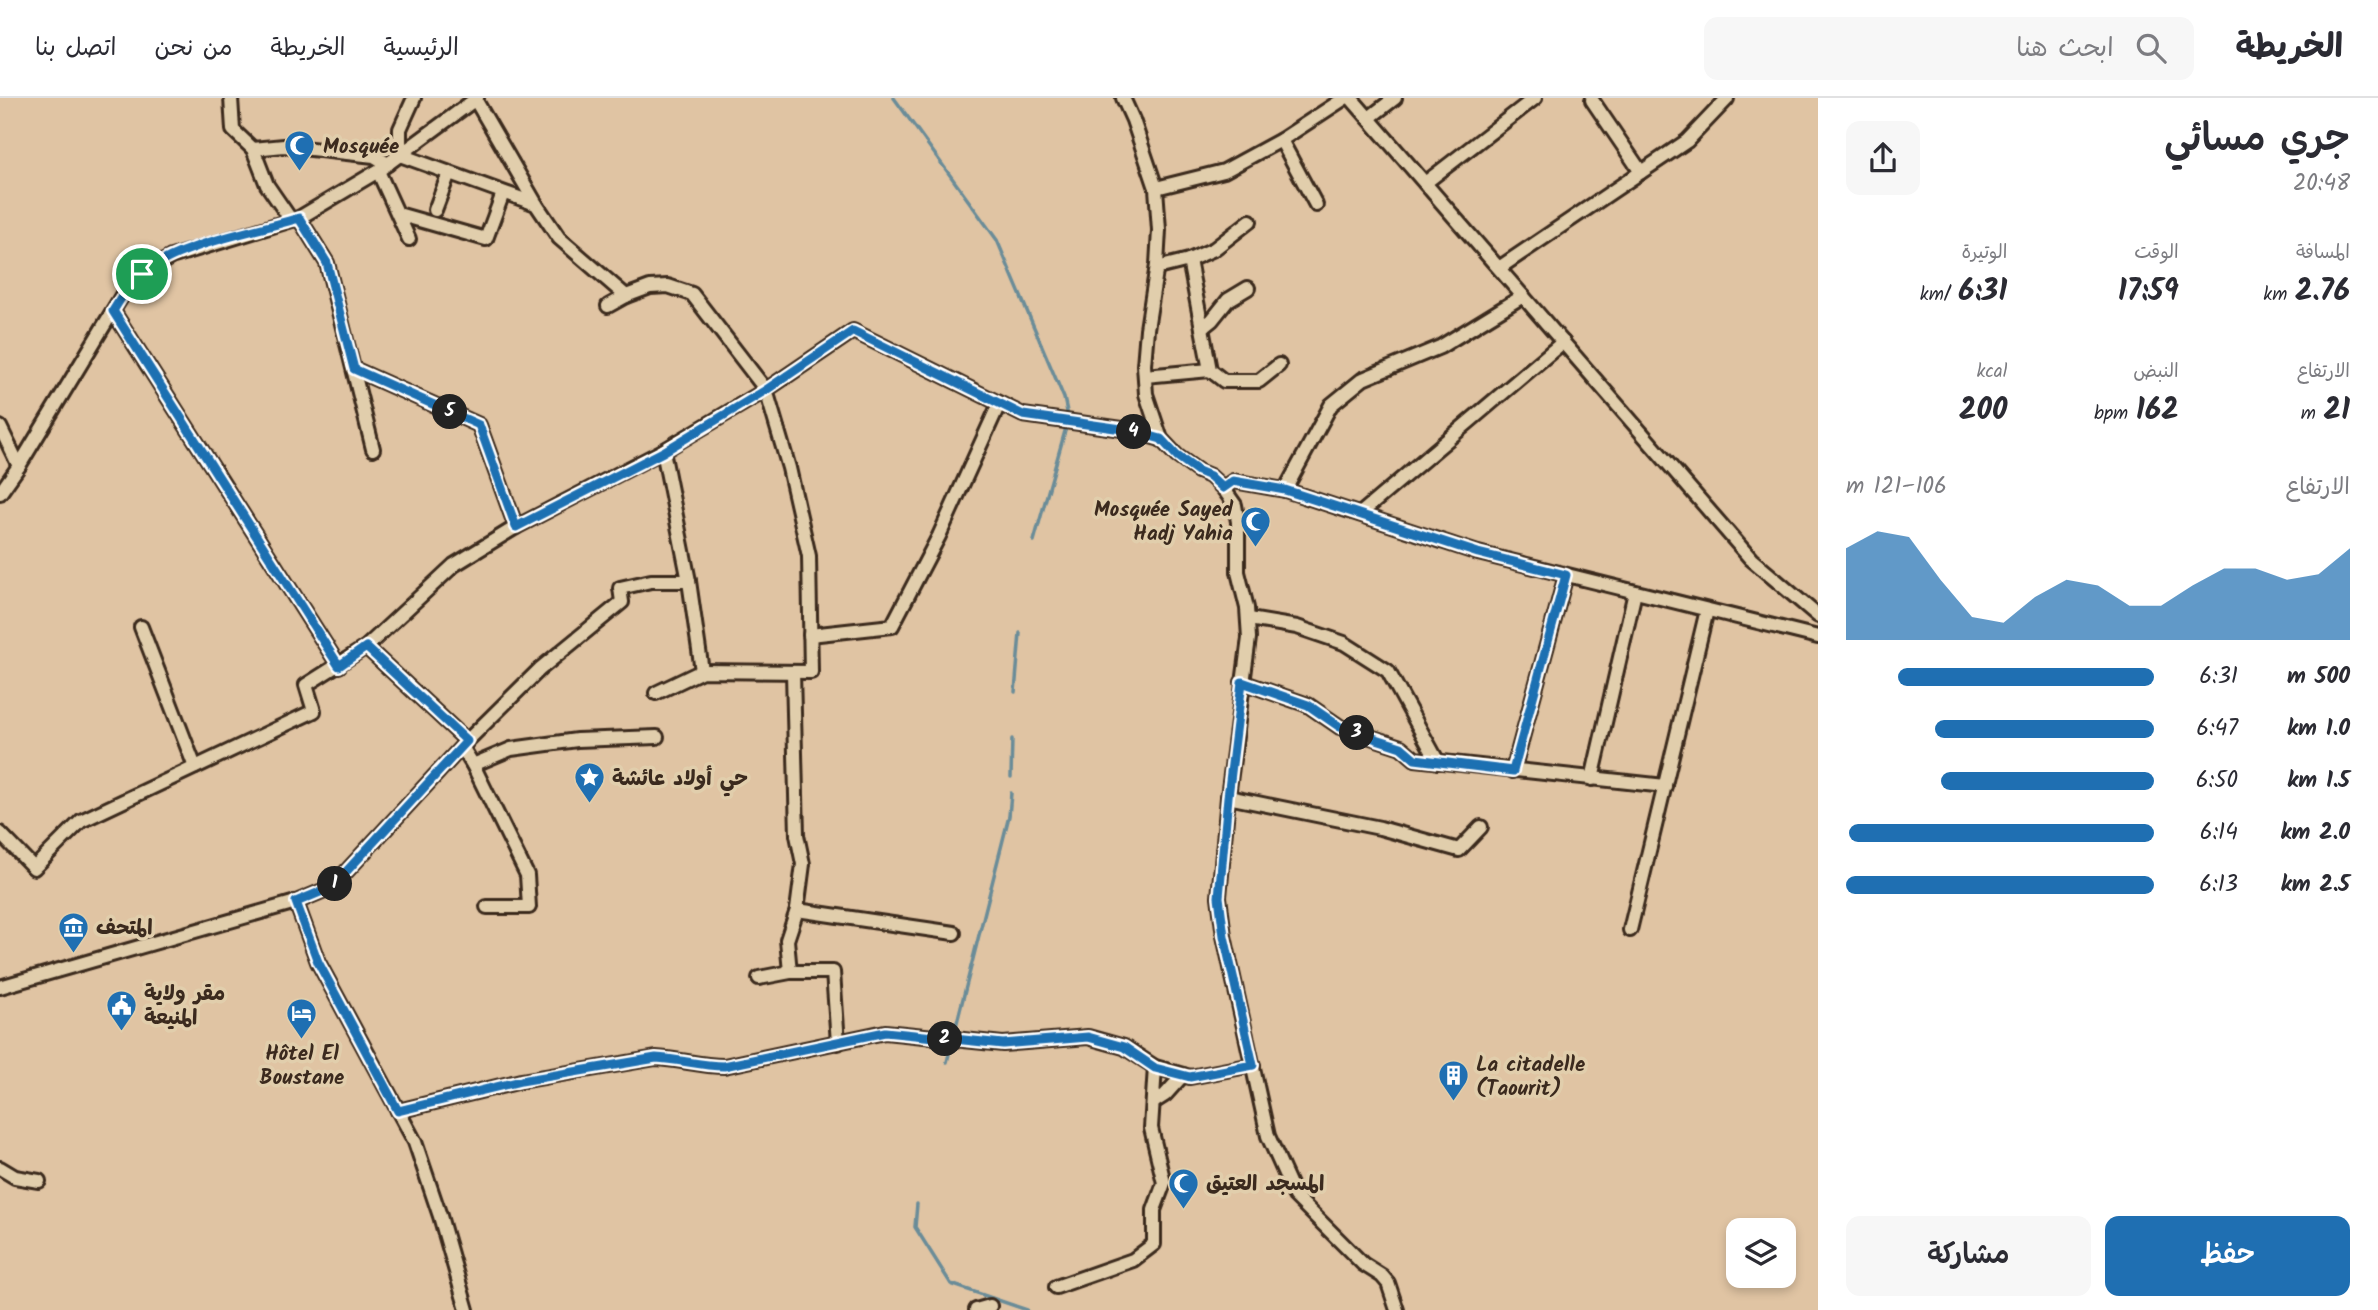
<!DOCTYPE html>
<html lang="ar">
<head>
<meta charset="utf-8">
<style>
  body { margin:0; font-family:Kalam,"Playpen Sans Arabic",sans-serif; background:#f7f7f7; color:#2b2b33; direction:rtl; height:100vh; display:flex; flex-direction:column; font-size:26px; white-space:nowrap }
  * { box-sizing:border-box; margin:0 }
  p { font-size:23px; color:#7c7c81 }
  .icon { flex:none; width:38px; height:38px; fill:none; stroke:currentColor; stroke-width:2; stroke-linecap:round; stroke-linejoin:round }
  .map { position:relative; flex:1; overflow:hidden; direction:ltr }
  .sheet { display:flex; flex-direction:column; background:#fff; width:560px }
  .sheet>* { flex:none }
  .buttons { position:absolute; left:1726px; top:1120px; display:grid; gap:14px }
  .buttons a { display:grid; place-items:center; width:70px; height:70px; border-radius:14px; background:#fff; box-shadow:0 4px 10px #0003; font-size:35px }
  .pin { position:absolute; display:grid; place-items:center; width:60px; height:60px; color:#fff; margin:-30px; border:4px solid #fff; border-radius:50%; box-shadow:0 2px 7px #0007 }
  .km { position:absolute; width:35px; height:35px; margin:-18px; border-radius:50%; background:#222; color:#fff; font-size:19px; line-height:35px; text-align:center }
  .round { display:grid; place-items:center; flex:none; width:74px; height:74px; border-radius:14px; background:#f7f7f7 }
  .summary { display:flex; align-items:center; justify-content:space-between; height:119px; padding:0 28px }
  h1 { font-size:38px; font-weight:600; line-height:52px }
  .metrics { display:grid; grid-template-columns:repeat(3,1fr); gap:10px; height:119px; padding:7px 28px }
  .metrics div { display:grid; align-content:center }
  .metrics b { font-size:30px; font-weight:600 }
  .metrics small { font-size:19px; font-weight:400 }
  .metrics p { font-size:19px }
  .chart { height:196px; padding:14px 28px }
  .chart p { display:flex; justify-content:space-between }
  .chart svg { width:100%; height:126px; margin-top:7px; fill:#1f6fb2; opacity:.7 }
  .cta { display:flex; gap:14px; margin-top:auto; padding:14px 28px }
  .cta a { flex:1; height:80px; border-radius:14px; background:#1f6fb2; color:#fff; font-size:28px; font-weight:600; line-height:80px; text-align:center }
  .cta a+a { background:#f7f7f7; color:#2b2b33 }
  ul { padding:0 28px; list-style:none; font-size:23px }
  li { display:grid; grid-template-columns:112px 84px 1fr; align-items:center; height:52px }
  li i { height:18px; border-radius:9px; background:#1f6fb2 }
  header { display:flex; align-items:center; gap:42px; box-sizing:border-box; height:98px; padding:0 35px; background:#fff; border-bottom:2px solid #e1e1e2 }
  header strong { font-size:33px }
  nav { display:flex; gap:38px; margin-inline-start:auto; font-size:24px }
  .search { width:490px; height:63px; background:#f7f7f7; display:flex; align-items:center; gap:18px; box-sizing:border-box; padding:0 24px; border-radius:14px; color:#7c7c81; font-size:26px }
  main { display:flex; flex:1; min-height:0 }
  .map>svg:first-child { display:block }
</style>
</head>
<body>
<header>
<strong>الخريطة</strong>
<div class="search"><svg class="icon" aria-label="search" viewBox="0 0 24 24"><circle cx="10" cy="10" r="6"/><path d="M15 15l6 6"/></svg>ابحث هنا</div>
<nav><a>الرئيسية</a><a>الخريطة</a><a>من نحن</a><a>اتصل بنا</a></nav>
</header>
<main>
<section class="sheet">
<div class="summary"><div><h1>جري مسائي</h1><p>20:48</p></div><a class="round"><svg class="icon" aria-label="share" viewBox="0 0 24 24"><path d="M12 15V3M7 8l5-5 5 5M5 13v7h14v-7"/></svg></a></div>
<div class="metrics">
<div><p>المسافة</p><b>2.76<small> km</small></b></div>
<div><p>الوقت</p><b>17:59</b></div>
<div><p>الوتيرة</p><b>6:31<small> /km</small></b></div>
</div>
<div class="metrics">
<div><p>الارتفاع</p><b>21<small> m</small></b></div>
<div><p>النبض</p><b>162<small> bpm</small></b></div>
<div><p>kcal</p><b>200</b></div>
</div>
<div class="chart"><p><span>الارتفاع</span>106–121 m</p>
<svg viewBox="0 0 160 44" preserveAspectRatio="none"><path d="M0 44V12L10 6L20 8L30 23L40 36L50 38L60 29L70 23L80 25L90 32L100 32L110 25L120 19L130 19L140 23L150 21L160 12V44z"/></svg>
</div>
<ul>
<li><b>500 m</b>6:31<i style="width:83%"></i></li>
<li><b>1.0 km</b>6:47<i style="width:71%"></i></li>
<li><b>1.5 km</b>6:50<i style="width:69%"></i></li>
<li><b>2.0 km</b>6:14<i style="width:99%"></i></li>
<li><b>2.5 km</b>6:13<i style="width:100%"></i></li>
</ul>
<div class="cta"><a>حفظ</a><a>مشاركة</a></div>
</section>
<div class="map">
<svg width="1818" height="1212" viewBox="0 0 1818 1212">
  <rect width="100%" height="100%" fill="#e0c4a3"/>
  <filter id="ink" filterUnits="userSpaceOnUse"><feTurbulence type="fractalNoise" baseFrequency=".0143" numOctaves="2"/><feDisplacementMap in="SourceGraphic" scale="14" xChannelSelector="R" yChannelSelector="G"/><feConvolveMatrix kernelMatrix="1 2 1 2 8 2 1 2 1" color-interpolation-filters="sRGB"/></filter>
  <g filter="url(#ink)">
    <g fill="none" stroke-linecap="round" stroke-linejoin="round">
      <!-- stream -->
      <g stroke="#6a8c98" stroke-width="3.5">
        <polyline points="894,0 997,142 1064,300 1068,318"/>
        <polyline points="1034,443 1067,326"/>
        <polyline points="1015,594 1020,535"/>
        <polyline points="1011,679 1012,641"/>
        <polyline points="947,964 1009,718 1011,695"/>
        <polyline points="917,1106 915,1129 951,1186 1027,1212"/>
      </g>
      <defs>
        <g id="minor">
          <polyline points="231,0 233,32 253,51 267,87 291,122"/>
          <polyline points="414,0 400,31 400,57 536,106 559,140 626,198"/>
          <polyline points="1123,0 1133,22 1156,90 1159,132 1157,167 1147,231 1144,267 1146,296 1161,341 1177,358 1198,373 1210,378 1223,390 1235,407 1238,424 1238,474 1247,510 1249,540 1228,699 1219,799 1224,838 1268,1038 1295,1098 1363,1166 1382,1178 1388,1185 1397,1212"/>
          <polyline points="1351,0 1751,461 1818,518"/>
          <polyline points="475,1 536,106"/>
          <polyline points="1592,2 1641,74"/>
          <polyline points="1369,20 1395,0"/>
          <polyline points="1281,42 1316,107"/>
          <polyline points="253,51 284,48 374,58 388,66"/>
          <polyline points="378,73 409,141"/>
          <polyline points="1425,85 1535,0"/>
          <polyline points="1156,90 1224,73 1281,42 1345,0"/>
          <polyline points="435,112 449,75"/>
          <polyline points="398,116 486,141 503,95"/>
          <polyline points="299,120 327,165 373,351"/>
          <polyline points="1189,162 1210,272 1224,283 1259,283 1279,267"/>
          <polyline points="1157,170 1189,162 1214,151 1250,123"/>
          <polyline points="1499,170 1687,43 1727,1"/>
          <polyline points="608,208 626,198 650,189 668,188 692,196 766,292 789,370 809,458 811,574 702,573 656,595"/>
          <polyline points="113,213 339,568"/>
          <polyline points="1202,230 1212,222 1228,202 1248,190"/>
          <polyline points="354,271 479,327 516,429"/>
          <polyline points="1145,278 1210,272"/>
          <polyline points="0,329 19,368"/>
          <polyline points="663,353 689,483 702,573"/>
          <polyline points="1223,390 1233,383 1285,392 1478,455 1818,539"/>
          <polyline points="1285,392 1331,307 1363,281 1440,249 1523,198"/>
          <polyline points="0,395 19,368 123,196 142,176 171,159 299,120 378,73 477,0"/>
          <polyline points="1360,416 1563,244"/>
          <polyline points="1249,521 1297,529 1344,545 1388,573 1438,664"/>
          <polyline points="141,529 195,669"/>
          <polyline points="810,537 892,528 939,438 999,306"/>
          <polyline points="366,549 467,643"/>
          <polyline points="1242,584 1308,607 1340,629 1401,649 1415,661 1665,688"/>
          <polyline points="462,649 473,667 527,777 529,809 487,809"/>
          <polyline points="473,667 511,651 577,642 657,639"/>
          <polyline points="1513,673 1566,477"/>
          <polyline points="1592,681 1635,494"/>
          <polyline points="1228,699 1380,730 1459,752 1481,729"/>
          <polyline points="0,735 34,770 81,723 314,613 306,587 366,549 454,467 516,429 663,353 766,292 853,233 1023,317 1129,332 1161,341"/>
          <polyline points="296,804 318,864 415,1044 440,1118 467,1212"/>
          <polyline points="797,812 954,835"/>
          <polyline points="1630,832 1707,512"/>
          <polyline points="790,874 787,842 797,812 803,766 797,737 793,574"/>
          <polyline points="759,880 790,874 833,874 838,945"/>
          <polyline points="0,889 296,804 332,789 467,643 540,571 622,504 620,490 651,483 689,483"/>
          <polyline points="1154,1004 1165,997 1183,977"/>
          <path d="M 398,1013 L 521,983 L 656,960 C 679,961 700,968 724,968 L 885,934 L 1003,946 L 1088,939 L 1124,949 L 1155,969 L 1190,979 L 1253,967"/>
          <polyline points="0,1070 15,1079 39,1083"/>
          <polyline points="1056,1189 1133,1162 1154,1146 1154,1112 1164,1085 1151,1030 1155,969"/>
          <polyline points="976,1212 990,1208"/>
        </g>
      </defs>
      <!-- minor casing -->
      <use href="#minor" stroke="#3b2a1e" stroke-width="18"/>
      <!-- minor -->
      <use href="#minor" stroke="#e1ceac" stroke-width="12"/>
    </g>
  </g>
  <g fill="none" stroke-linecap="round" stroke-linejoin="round" filter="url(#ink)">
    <defs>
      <path id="route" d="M 299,120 L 327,165 L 354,271 L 479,327 L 516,429 L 663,354 L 766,292 L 853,233 L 1023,317 L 1129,332 L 1161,341 L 1177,358 L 1198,373 L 1210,378 L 1223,390 L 1233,383 L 1285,392 L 1478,455 L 1566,477 L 1513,673 L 1415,661 L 1401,649 L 1340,629 L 1308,607 L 1242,584 L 1228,699 L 1219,799 L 1224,838 L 1253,967 L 1190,979 L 1155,970 L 1124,949 L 1088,939 L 1003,946 L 885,934 L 724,968 C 700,968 679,961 656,960 L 521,983 L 398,1013 L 318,864 L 296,804 L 332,789 L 467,643 L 366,549 L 339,568 L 113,213 C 121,199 131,185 144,175 C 179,146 254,134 299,120 Z"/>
    </defs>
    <!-- route casing -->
    <use href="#route" stroke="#fff" stroke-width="14"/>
    <!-- route -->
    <use href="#route" stroke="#1f6fb2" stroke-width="9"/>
  </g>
  <!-- icons -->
  <defs>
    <symbol id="mosque-pin" viewBox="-11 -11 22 30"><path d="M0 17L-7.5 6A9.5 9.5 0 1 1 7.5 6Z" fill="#1f6fb2" stroke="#e1ceac"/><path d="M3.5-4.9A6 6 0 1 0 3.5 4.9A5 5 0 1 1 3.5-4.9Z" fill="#fff"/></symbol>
    <symbol id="sight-pin" viewBox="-11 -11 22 30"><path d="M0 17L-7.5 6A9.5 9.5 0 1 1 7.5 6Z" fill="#1f6fb2" stroke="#e1ceac"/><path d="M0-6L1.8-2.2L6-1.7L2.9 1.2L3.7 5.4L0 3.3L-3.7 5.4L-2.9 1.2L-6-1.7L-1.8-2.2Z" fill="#fff"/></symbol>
    <symbol id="museum-pin" viewBox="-11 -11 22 30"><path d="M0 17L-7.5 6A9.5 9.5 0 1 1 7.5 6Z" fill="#1f6fb2" stroke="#e1ceac"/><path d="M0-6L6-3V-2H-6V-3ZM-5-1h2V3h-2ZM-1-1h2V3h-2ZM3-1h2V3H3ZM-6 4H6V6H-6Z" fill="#fff"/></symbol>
    <symbol id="civic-pin" viewBox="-11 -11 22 30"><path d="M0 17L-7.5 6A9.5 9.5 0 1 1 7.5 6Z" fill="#1f6fb2" stroke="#e1ceac"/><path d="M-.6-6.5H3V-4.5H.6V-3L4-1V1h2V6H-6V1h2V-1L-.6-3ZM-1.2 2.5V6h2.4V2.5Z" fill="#fff"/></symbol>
    <symbol id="hotel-pin" viewBox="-11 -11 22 30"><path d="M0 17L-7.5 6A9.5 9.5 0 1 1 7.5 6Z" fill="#1f6fb2" stroke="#e1ceac"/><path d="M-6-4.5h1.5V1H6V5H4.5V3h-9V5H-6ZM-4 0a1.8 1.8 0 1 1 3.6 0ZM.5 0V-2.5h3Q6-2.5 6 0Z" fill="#fff"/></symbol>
    <symbol id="building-pin" viewBox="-11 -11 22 30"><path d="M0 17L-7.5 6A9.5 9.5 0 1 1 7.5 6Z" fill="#1f6fb2" stroke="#e1ceac"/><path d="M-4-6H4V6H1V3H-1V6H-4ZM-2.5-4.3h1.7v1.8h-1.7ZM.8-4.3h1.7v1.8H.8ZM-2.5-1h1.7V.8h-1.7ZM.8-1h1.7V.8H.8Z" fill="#fff"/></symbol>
  </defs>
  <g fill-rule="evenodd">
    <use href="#mosque-pin" x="282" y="30" width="35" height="47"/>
    <use href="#mosque-pin" x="1238" y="406" width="35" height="47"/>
    <use href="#sight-pin" x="572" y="662" width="35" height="47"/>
    <use href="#museum-pin" x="56" y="812" width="35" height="47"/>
    <use href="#civic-pin" x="104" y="890" width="35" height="47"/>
    <use href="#hotel-pin" x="284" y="898" width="35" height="47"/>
    <use href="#building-pin" x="1436" y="960" width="35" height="47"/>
    <use href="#mosque-pin" x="1166" y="1068" width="35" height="47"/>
  </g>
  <g text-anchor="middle" stroke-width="7" stroke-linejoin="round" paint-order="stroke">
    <!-- poi labels -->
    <g font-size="21" font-weight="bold" fill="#3b2a1e" stroke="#e1ceac" text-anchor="start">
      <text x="323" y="55">Mosquée</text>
      <text x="1233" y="418" text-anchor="end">Mosquée Sayed<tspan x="1233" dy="24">Hadj Yahia</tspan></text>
      <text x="612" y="687">حي أولاد عائشة</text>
      <text x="96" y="836">المتحف</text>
      <text x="144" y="902">مقر ولاية<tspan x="144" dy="24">المنيعة</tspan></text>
      <text x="302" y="962" text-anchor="middle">Hôtel El<tspan x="302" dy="24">Boustane</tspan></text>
      <text x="1476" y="973">La citadelle<tspan x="1476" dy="24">(Taourit)</tspan></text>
      <text x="1206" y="1092">المسجد العتيق</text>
    </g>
  </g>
</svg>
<div class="buttons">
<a><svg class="icon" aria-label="layers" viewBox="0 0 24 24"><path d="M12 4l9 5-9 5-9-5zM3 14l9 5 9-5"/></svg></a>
</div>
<div class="pin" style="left:142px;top:176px;background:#1e9e55"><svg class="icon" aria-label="arrive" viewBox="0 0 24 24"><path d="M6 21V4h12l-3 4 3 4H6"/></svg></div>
<b class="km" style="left:335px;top:786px">1</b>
<b class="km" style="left:945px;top:941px">2</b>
<b class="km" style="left:1357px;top:635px">3</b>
<b class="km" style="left:1134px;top:334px">4</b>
<b class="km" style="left:450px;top:314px">5</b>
</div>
</main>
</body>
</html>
